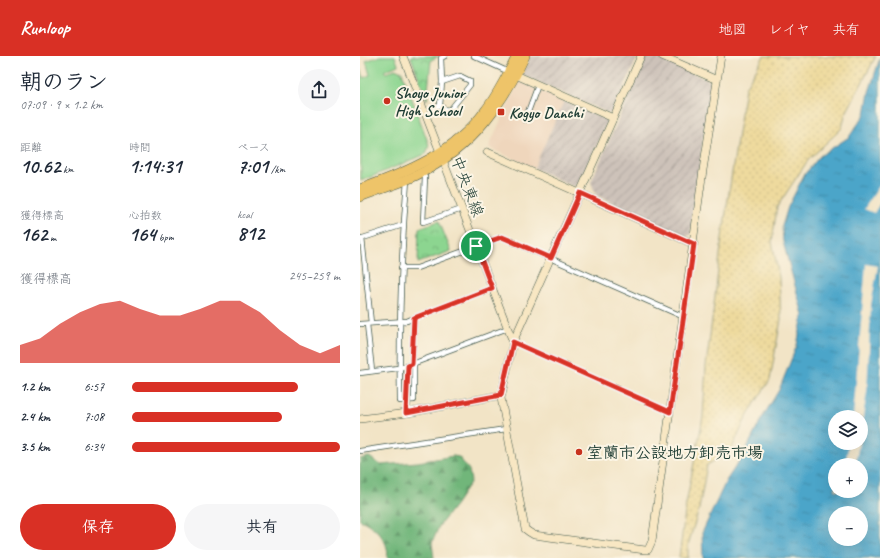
<!DOCTYPE html>
<html lang="ja">
<head>
<meta charset="utf-8">
<style>
  body { margin:0; font-family:Caveat,"Klee One",sans-serif; background:#f6f6f7; color:#1f2937; height:100vh; display:flex; flex-direction:column; font-size:15px; white-space:nowrap }
  * { box-sizing:border-box; margin:0 }
  p { font-size:13px; color:#747a83 }
  .icon { flex:none; width:22px; height:22px; fill:none; stroke:currentColor; stroke-width:2; stroke-linecap:round; stroke-linejoin:round }
  .map { position:relative; flex:1; overflow:hidden }
  .drawer { display:flex; flex-direction:column; background:#fff; width:360px }
  .drawer>* { flex:none }
  .fabs { position:absolute; left:468px; top:354px; display:grid; gap:8px }
  .fabs a { display:grid; place-items:center; width:40px; height:40px; border-radius:50%; background:#fff; box-shadow:0 4px 16px #0002; font-size:20px }
  .pin { position:absolute; display:grid; place-items:center; width:34px; height:34px; color:#fff; margin:-17px; border:2px solid #fff; border-radius:50%; box-shadow:0 1px 4px #0007 }
  .round { display:grid; place-items:center; flex:none; width:42px; height:42px; border-radius:21px; background:#f6f6f7 }
  .headline { display:flex; align-items:center; justify-content:space-between; height:68px; padding:0 20px }
  h1 { font-size:22px; font-weight:600; line-height:30px }
  .metrics { display:grid; grid-template-columns:repeat(3,1fr); gap:6px; height:68px; padding:4px 20px }
  .metrics div { display:grid; align-content:center }
  .metrics b { font-size:20px; font-weight:600 }
  .metrics small { font-size:11px; font-weight:400 }
  .metrics p { font-size:11px }
  .chart { height:112px; padding:8px 20px }
  .chart p { display:flex; justify-content:space-between }
  .chart svg { width:100%; height:72px; margin-top:4px; fill:#d93025; opacity:.7 }
  .primary-button { display:flex; gap:8px; margin-top:auto; padding:8px 20px }
  .primary-button a { flex:1; height:46px; border-radius:24px; background:#d93025; color:#fff; font-size:16px; font-weight:600; line-height:46px; text-align:center }
  .primary-button a+a { background:#f6f6f7; color:#1f2937 }
  ul { padding:0 20px; list-style:none; font-size:13px }
  li { display:grid; grid-template-columns:64px 48px 1fr; align-items:center; height:30px }
  li i { height:10px; border-radius:5px; background:#d93025 }
  header { display:flex; align-items:center; gap:24px; box-sizing:border-box; height:56px; padding:0 20px; background:#d93025; color:#fff }
  header strong { font-size:19px }
  nav { display:flex; gap:22px; margin-inline-start:auto; font-size:14px }
  main { display:flex; flex:1; min-height:0 }
  .map>svg:first-child { display:block }
</style>
</head>
<body>
<header>
<strong>Runloop</strong>
<nav><a>地図</a><a>レイヤ</a><a>共有</a></nav>
</header>
<main>
<section class="drawer">
<div class="headline"><div><h1>朝のラン</h1><p>07:09 · 9 × 1.2 km</p></div><a class="round"><svg class="icon" aria-label="share" viewBox="0 0 24 24"><path d="M12 15V3M7 8l5-5 5 5M5 13v7h14v-7"/></svg></a></div>
<div class="metrics">
<div><p>距離</p><b>10.62<small> km</small></b></div>
<div><p>時間</p><b>1:14:31</b></div>
<div><p>ペース</p><b>7:01<small> /km</small></b></div>
</div>
<div class="metrics">
<div><p>獲得標高</p><b>162<small> m</small></b></div>
<div><p>心拍数</p><b>164<small> bpm</small></b></div>
<div><p>kcal</p><b>812</b></div>
</div>
<div class="chart"><p><span>獲得標高</span>245–259 m</p>
<svg viewBox="0 0 160 44" preserveAspectRatio="none"><path d="M0 44V33L10 29L20 20L30 13L40 8L50 6L60 11L70 15L80 15L90 11L100 6L110 6L120 13L130 24L140 33L150 38L160 33V44z"/></svg>
</div>
<ul>
<li><b>1.2 km</b>6:57<i style="width:80%"></i></li>
<li><b>2.4 km</b>7:08<i style="width:72%"></i></li>
<li><b>3.5 km</b>6:34<i style="width:100%"></i></li>
</ul>
<div class="primary-button"><a>保存</a><a>共有</a></div>
</section>
<div class="map">
<svg width="520" height="502" viewBox="0 0 520 502">
  <defs>
    <pattern id="industrial-furrows" width="10" height="10" patternUnits="userSpaceOnUse"><rect width="10" height="10" fill="#cdc2b9"/><path d="M-1 1l2-2M0 10L10 0M9 11l2-2" fill="none" stroke="#a69f97"/></pattern>
    <pattern id="forest-firs" width="22" height="20" patternUnits="userSpaceOnUse"><rect width="22" height="20" fill="#71b67a"/><path d="M5 1l3.5 6h-7zM16 11l3.5 6h-7z" fill="#5c9565"/></pattern>
    <pattern id="sand-dots" width="8" height="8" patternUnits="userSpaceOnUse"><rect width="8" height="8" fill="#eeda9e"/><path d="M2 2h.1M6 6h.1" fill="none" stroke="#ccbc89" stroke-width="1.8" stroke-linecap="round"/></pattern>
    <pattern id="park-crowns" width="20" height="18" patternUnits="userSpaceOnUse"><rect width="20" height="18" fill="#8cd590"/><path d="M2 6a3 3 0 1 1 6 0M12 15a3 3 0 1 1 6 0" fill="none" stroke="#72ae76"/></pattern>
    <pattern id="water-ripples" width="26" height="14" patternUnits="userSpaceOnUse"><rect width="26" height="14" fill="#4ba5c9"/><path d="M2 4q2-2 4 0t4 0M15 11q2-2 4 0t4 0" fill="none" stroke="#3e88a4"/></pattern>
  </defs>
  <rect width="100%" height="100%" fill="#fcf5e5"/>
  <filter id="ink" filterUnits="userSpaceOnUse"><feTurbulence type="fractalNoise" baseFrequency=".025" numOctaves="2"/><feDisplacementMap in="SourceGraphic" scale="8" xChannelSelector="R" yChannelSelector="G"/><feConvolveMatrix kernelMatrix="1 2 1 2 8 2 1 2 1" color-interpolation-filters="sRGB"/></filter>
  <filter id="wash" filterUnits="userSpaceOnUse"><feTurbulence type="fractalNoise" baseFrequency=".012" numOctaves="4" result="noise"/><feDisplacementMap in="SourceGraphic" scale="16" xChannelSelector="R" yChannelSelector="G"/><feGaussianBlur stdDeviation="0.9" result="paint"/><feColorMatrix in="noise" values="0 0 0 0 0 0 0 0 0 0 0 0 0 0 0 0 0 1.4 0 .05"/><feComposite in="paint" operator="in"/></filter>
  <g filter="url(#wash)">
    <rect width="100%" height="100%" fill="#f2e4c6"/>
    <!-- built -->
    <polygon fill="#efd6bc" points="160,26 204,45 174,112 130,92 129,90 158,27"/>
    <!-- industrial -->
    <g fill="url(#industrial-furrows)">
      <polygon points="170,0 278,0 254,54 251,57 248,57 165,20 163,16"/>
      <polygon points="286,0 294,0 348,24 351,27 331,178 326,181 236,139 231,126"/>
      <polygon points="204,45 247,64 248,66 219,128 215,130 212,130 174,112"/>
    </g>
    <!-- forest -->
    <path fill="url(#forest-firs)" stroke="#487a57" d="M 93,400 L 99,401 L 109,414 L 111,425 L 96,448 L 79,470 L 72,487 L 74,502 L 27,502 C 31,486 14,469 0,464 L 0,403 L 9,401 L 21,409 L 58,406 Z"/>
    <!-- sand -->
    <polygon fill="url(#sand-dots)" stroke="#868c69" points="404,0 516,0 485,59 482,72 448,104 417,151 412,186 419,221 421,263 410,324 388,358 370,396 347,409 339,453 328,489 328,502 319,502 326,448 343,361 346,310 353,257 362,182 385,32"/>
    <!-- park -->
    <g fill="url(#park-crowns)" stroke="#568962">
      <polygon points="53,0 79,0 71,4 67,44 51,1"/>
      <polygon points="79,165 91,195 58,207 59,172"/>
    </g>
    <!-- pitch -->
    <polygon fill="#8cd590" stroke="#568962" points="20,0 35,0 38,9 24,15 26,17 35,13 42,16 69,89 66,98 1,125 0,13 3,22 10,19 6,5"/>
    <!-- water -->
    <path fill="url(#water-ripples)" stroke="#35717e" fill-rule="evenodd" d="M 520,2 L 520,502 L 343,502 L 342,477 L 366,425 L 385,396 L 402,362 L 419,334 L 437,289 L 443,259 L 423,186 L 422,170 L 428,151 L 444,119 L 460,100 L 489,81 L 505,58 L 509,36 ZM 475,361 L 501,361 L 501,387 L 475,387 ZM 475,409 L 501,409 L 501,435 L 475,435 ZM 475,457 L 501,457 L 501,483 L 475,483 Z"/>
    <!-- pier -->
    <g fill="#f2e4c6">
      <polygon points="520,129 520,147 514,157 504,153"/>
      <polygon points="506,208 518,210 511,249 507,336 501,373 501,361 493,361"/>
      <polygon points="489,387 499,387 495,409 485,409"/>
    </g>
  </g>
  <g filter="url(#ink)">
    <g fill="none" stroke-linecap="round" stroke-linejoin="round">
      <defs>
        <g id="street">
          <polyline points="114,0 149,16"/>
          <polyline points="80,49 84,53 90,54 110,29 110,25 100,20 82,26"/>
          <polyline points="66,59 80,49 82,26 81,2 85,0"/>
          <polyline points="165,64 178,29"/>
          <polyline points="65,121 63,166 102,153"/>
          <path d="M 47,124 C 41,198 39,271 40,345 L 54,344 L 54,307"/>
          <polyline points="2,182 11,267"/>
          <polyline points="0,183 43,169"/>
          <polyline points="41,212 57,212 142,181 324,261"/>
          <polyline points="0,268 47,265 54,262"/>
          <polyline points="7,268 12,315"/>
          <polyline points="153,286 310,356"/>
          <polyline points="52,308 54,262 132,232"/>
          <polyline points="0,317 38,312 47,310 148,272"/>
          <polyline points="0,395 146,373"/>
        </g>
        <g id="secondary">
          <polyline points="43,0 153,286 141,342 165,473 169,476 174,479 285,494 288,494 292,485 343,114 361,0"/>
          <polyline points="302,0 357,24"/>
          <polyline points="156,19 253,62"/>
          <polyline points="127,96 334,188"/>
          <polyline points="153,286 281,0"/>
          <polyline points="0,363 47,357 141,339"/>
        </g>
        <g id="highway">
          <path d="M 0,133 C 47,116 94,97 125,55 C 138,38 147,19 157,0"/>
          <path d="M 0,141 C 15,135 31,130 46,124 C 104,100 139,56 165,0"/>
        </g>
      </defs>
      <!-- street casing -->
      <use href="#street" stroke="#3f564a" stroke-width="6"/>
      <!-- secondary casing -->
      <use href="#secondary" stroke="#3f564a" stroke-width="8"/>
      <!-- highway casing -->
      <use href="#highway" stroke="#3f564a" stroke-width="10"/>
      <!-- street -->
      <use href="#street" stroke="#fff" stroke-width="4.5"/>
      <!-- secondary -->
      <use href="#secondary" stroke="#f8e7c3" stroke-width="7"/>
      <!-- highway -->
      <use href="#highway" stroke="#eec469" stroke-width="9"/>
      <defs>
        <polyline id="secondary-bridge" points="47,351 47,313"/>
      </defs>
      <!-- secondary-bridge casing -->
      <use href="#secondary-bridge" stroke="#3f564a" stroke-width="8" stroke-linecap="butt"/>
      <!-- secondary-bridge -->
      <use href="#secondary-bridge" stroke="#f8e7c3" stroke-width="7"/>
    </g>
  </g>
  <g fill="none" stroke-linecap="round" stroke-linejoin="round" filter="url(#ink)">
    <defs>
      <polygon id="route" points="220,137 334,188 310,356 153,286 141,339 46,357 48,310 52,308 54,262 132,232 116,190 142,181 191,202"/>
    </defs>
    <!-- route casing -->
    <use href="#route" stroke="#fff" stroke-width="8"/>
    <!-- route -->
    <use href="#route" stroke="#d93025" stroke-width="5"/>
  </g>
  <!-- markers -->
  <g fill="#c8321e" stroke="#fcf5e5" stroke-width="1.5">
    <circle cx="27" cy="45" r="4"/>
    <rect x="137" y="52" width="8" height="8" rx="2"/>
    <circle cx="219" cy="396" r="4"/>
  </g>
  <g text-anchor="middle" stroke-width="4" stroke-linejoin="round" paint-order="stroke">
    <!-- poi labels -->
    <g font-size="16" font-weight="bold" fill="#1f3d34" stroke="#fcf5e5" text-anchor="start">
      <text x="35" y="42">Shoyo Junior<tspan x="35" dy="18">High School</tspan></text>
      <text x="149" y="62">Kogyo Danchi</text>
      <text x="227" y="402">室蘭市公設地方卸売市場</text>
    </g>
    <!-- street labels -->
    <g font-size="16" fill="#1f3d34" stroke="#fcf5e5">
      <text transform="translate(108 130) rotate(69)" y="6">中央東線</text>
    </g>
  </g>
</svg>
<div class="fabs">
<a><svg class="icon" aria-label="layers" viewBox="0 0 24 24"><path d="M12 4l9 5-9 5-9-5zM3 14l9 5 9-5"/></svg></a>
<a>+</a>
<a>−</a>
</div>
<div class="pin" style="left:116px;top:190px;background:#1e9e55"><svg class="icon" aria-label="arrive" viewBox="0 0 24 24"><path d="M6 21V4h12l-3 4 3 4H6"/></svg></div>
</div>
</main>
</body>
</html>
